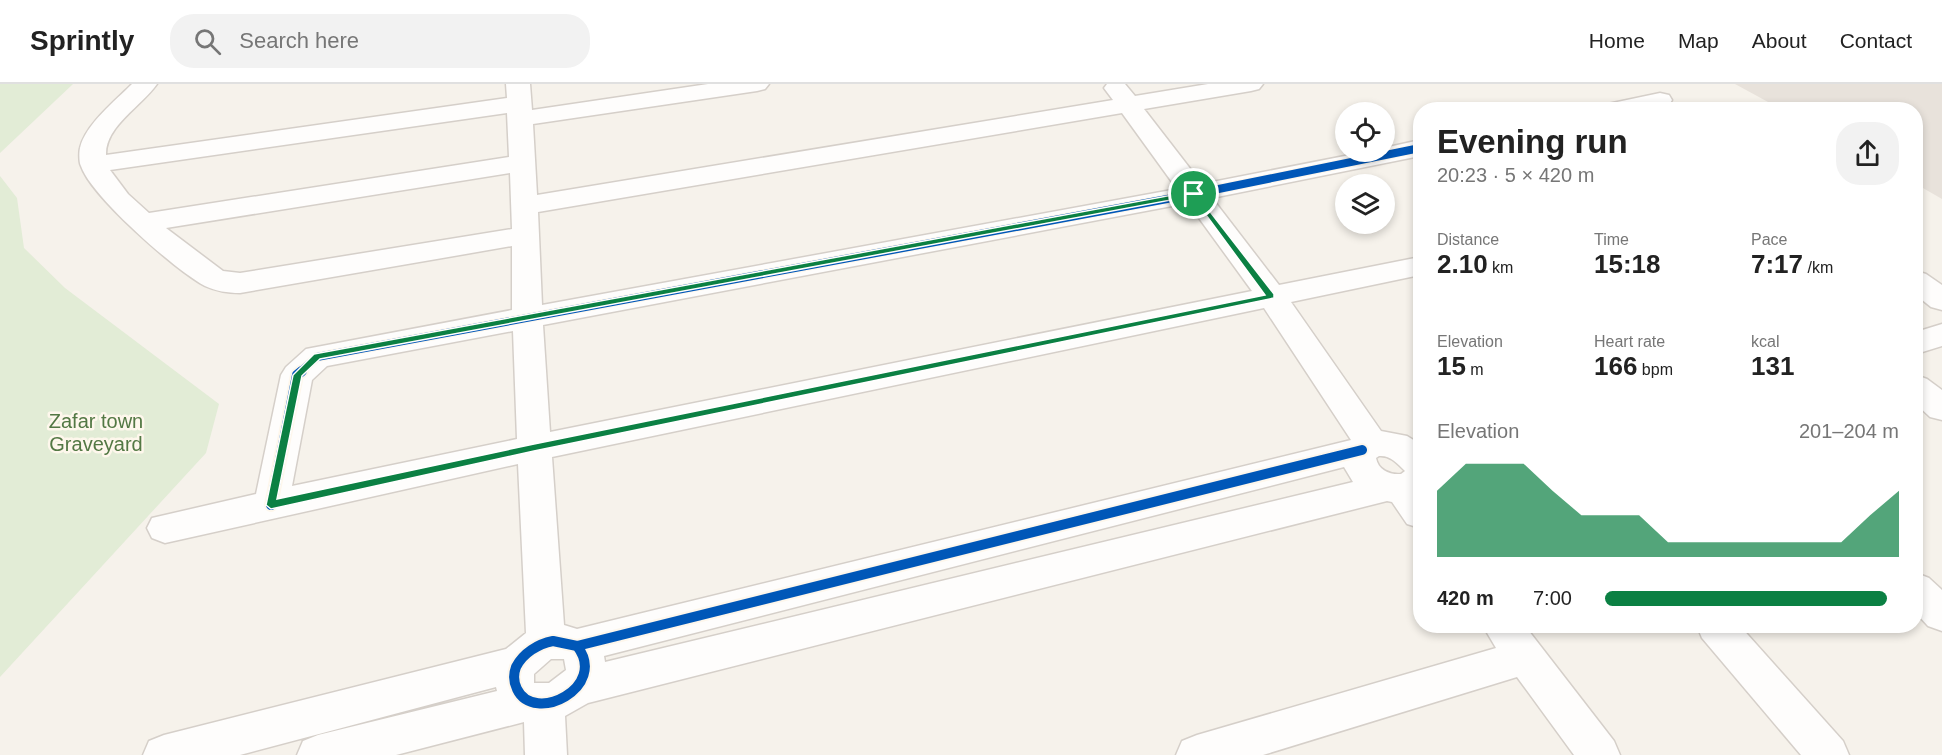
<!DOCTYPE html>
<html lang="en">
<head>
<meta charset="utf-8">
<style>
  body { margin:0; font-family:Arial,sans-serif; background:#f2f2f2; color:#222; height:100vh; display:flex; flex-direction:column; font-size:22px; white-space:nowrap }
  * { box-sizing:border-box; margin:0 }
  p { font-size:20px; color:#767676 }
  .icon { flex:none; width:33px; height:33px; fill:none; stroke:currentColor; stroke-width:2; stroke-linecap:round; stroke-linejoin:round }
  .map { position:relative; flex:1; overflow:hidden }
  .panel { position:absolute; left:1413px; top:18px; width:510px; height:531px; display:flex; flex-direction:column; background:#fff; border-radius:24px; box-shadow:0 3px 9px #0003 }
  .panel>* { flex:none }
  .controls { position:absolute; left:1335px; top:18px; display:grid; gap:12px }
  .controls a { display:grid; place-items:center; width:60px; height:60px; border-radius:50%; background:#fff; box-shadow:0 3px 9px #0003; font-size:30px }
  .pin { position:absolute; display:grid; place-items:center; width:51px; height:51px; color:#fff; margin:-26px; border:3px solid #fff; border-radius:50%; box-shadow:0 2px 6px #0007 }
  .round { display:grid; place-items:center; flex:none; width:63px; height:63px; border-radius:24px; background:#f2f2f2 }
  .overview { display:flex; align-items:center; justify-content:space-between; height:102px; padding:0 24px }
  h1 { font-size:33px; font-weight:600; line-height:45px }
  .metrics { display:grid; grid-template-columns:repeat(3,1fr); gap:9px; height:102px; padding:6px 24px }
  .metrics div { display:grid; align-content:center }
  .metrics b { font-size:26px; font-weight:600 }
  .metrics small { font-size:16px; font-weight:400 }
  .metrics p { font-size:16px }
  .chart { height:168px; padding:12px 24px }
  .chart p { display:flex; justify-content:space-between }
  .chart svg { width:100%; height:108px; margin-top:6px; fill:#0b8043; opacity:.7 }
  ul { padding:0 24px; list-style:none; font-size:20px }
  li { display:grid; grid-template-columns:96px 72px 1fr; align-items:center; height:45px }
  li i { height:15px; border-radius:8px; background:#0b8043 }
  header { display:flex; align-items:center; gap:36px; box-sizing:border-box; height:84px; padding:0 30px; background:#fff; border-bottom:2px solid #e0e0e0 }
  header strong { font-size:28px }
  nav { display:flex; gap:33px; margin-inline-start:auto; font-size:21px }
  .search { width:420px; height:54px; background:#f2f2f2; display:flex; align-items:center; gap:15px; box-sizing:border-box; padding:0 21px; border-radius:24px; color:#767676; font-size:22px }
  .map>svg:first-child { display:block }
</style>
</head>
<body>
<header>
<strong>Sprintly</strong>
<div class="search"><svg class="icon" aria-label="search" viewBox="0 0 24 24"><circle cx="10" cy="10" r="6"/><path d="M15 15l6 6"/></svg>Search here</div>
<nav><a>Home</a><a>Map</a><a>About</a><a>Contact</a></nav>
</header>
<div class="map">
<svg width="1942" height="671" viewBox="0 0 1942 671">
  <rect width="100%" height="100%" fill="#f6f2eb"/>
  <!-- industrial -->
  <polygon fill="#e8e2db" points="1735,0 1942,0 1942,115 1916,100 1916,26 1781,25"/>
  <!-- green -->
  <g fill="#e2ecd6">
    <polygon points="0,0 73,0 0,69"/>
    <polygon points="0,92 17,114 24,164 65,204 219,320 206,369 0,593"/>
  </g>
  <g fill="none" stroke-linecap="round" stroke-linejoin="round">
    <defs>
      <g id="minor">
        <path d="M 132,0 L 157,0 C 142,22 105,42 106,71 L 507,14 L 506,0 L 530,0 L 532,26 L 708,0 L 769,0 L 765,5 L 757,7 L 533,40 L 537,111 L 1113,16 L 1104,4 L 1107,0 L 1125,0 L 1135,12 L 1208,0 L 1263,0 L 1259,5 L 1251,7 L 1144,25 L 1202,100 L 1365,68 L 1384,68 L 1384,64 L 1420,56 L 1420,72 L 1212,114 L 1279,201 L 1420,173 L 1420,191 L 1291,218 L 1381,347 L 1407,352 L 1420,360 L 1420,444 L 1407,440 L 1392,418 L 1387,417 L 588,619 L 565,632 L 567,671 L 525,671 L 524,638 L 396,671 L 297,671 L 303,657 L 318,651 L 497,607 L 496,603 L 240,671 L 143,671 L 149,657 L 164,651 L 506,565 L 526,549 L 518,380 L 165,459 L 152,454 L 147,444 L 152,434 L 256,410 L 281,291 L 286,283 L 306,265 L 512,226 L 512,162 L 240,209 C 227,209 216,207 205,202 C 175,186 91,112 81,82 C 79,79 79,68 80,64 C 85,41 116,16 132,0 ZM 507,29 L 509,73 L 149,129 L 128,110 L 110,86 ZM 1122,29 L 1177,105 L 542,221 L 538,128 ZM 510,89 L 512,145 L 240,189 L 223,187 L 166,144 ZM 1188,119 L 1252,207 L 550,348 L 543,241 ZM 1264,224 L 1351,356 L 577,545 L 564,541 L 552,373 ZM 513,247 L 517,355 L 292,402 L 312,296 L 327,282 ZM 1379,372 C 1390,371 1397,379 1405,387 L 1401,390 C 1390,391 1378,386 1376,374 ZM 1344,383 L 1353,398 L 605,578 L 604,572 ZM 551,575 L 564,575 L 566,586 L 549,599 L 534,599 L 534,590 Z"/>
        <polygon points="1660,9 1669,11 1672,16 1669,21 1649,26 1600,26 1603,21"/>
        <polygon points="1916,187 1926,190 1942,201 1942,226 1931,223 1916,211"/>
        <polygon points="1942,240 1942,262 1916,270 1916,248"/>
        <polygon points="1916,291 1927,295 1942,306 1942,336 1930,333 1916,320"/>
        <polygon points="1916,489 1929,494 1942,506 1942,547 1928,542 1916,529"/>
        <polygon points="1483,542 1525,542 1614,657 1620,671 1574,671 1517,593 1263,671 1176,671 1182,657 1197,651 1496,564"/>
        <polygon points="1697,542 1740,542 1843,657 1849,671 1801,671 1702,554"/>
      </g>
    </defs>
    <!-- minor casing -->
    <use href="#minor" stroke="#d5cfc9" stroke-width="3"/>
    <!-- minor -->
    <use href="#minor" fill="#fefdfc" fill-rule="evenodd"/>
    <defs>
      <polyline id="cycleway-far1" points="300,288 317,273 1194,110 1420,64"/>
      <g id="cycleway">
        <polyline points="271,421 297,291 302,287"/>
        <path d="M 553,557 L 577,562 C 609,603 534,641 517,605 C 513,597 513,591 516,583 C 523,569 538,560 553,557 Z"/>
        <polyline points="577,562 1362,366"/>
      </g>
    </defs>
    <!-- cycleway-far1 casing -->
    <use href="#cycleway-far1" stroke="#fef7ec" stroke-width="10"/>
    <!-- cycleway casing -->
    <use href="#cycleway" stroke="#fef7ec" stroke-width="14"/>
    <!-- cycleway-far1 -->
    <use href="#cycleway-far1" stroke="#0057b8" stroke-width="8"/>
    <!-- cycleway -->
    <use href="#cycleway" stroke="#0057b8" stroke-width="10"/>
  </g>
  <!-- route -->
  <path fill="#0b8043" stroke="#fff" stroke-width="1.5" fill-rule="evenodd" d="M 1194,107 L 1274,210 L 1274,214 L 534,367 L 271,425 L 266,421 L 293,291 L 314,270 ZM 1192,112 L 1265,211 L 534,360 L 277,415 L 302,292 L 320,275 Z"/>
  <g text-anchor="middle" stroke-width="5" stroke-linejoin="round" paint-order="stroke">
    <!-- park labels -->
    <g font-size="20" fill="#537844" stroke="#fef7ec">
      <text x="96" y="344">Zafar town<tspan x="96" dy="23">Graveyard</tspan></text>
    </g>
  </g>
</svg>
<div class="controls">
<a><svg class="icon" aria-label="locate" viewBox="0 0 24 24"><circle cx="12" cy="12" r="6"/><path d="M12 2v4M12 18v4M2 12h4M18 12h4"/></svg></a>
<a><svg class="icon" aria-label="layers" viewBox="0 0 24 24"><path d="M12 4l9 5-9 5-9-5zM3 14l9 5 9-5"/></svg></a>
</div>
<div class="pin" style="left:1194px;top:110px;background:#1e9e55"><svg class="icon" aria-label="arrive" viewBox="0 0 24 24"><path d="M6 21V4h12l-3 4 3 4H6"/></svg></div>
<section class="panel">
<div class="overview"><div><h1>Evening run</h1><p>20:23 · 5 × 420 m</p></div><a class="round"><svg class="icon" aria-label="share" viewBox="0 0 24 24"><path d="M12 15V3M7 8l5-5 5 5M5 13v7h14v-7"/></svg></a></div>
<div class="metrics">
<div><p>Distance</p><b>2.10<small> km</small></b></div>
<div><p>Time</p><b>15:18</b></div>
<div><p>Pace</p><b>7:17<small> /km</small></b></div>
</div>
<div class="metrics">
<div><p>Elevation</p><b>15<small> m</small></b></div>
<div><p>Heart rate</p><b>166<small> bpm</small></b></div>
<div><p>kcal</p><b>131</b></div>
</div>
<div class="chart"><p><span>Elevation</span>201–204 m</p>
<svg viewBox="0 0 160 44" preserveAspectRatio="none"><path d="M0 44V17L10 6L20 6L30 6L40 17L50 27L60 27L70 27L80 38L90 38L100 38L110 38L120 38L130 38L140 38L150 27L160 17V44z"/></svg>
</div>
<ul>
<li><b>420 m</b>7:00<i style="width:96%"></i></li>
</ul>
</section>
</div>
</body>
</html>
